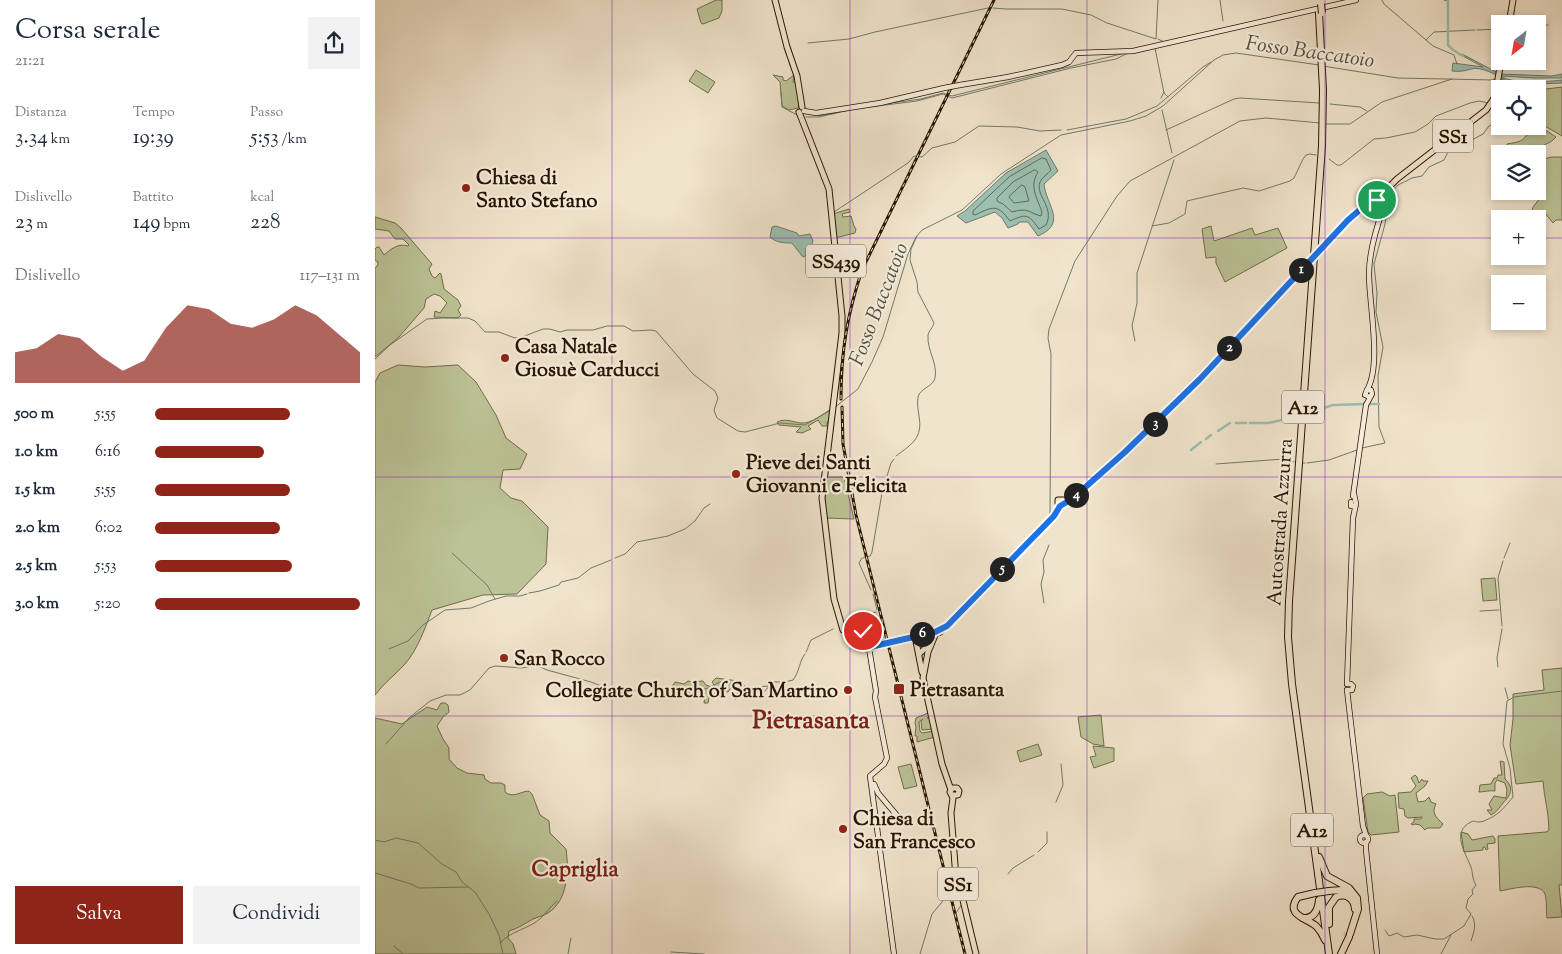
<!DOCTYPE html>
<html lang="it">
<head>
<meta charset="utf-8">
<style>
  body { margin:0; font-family:"Sorts Mill Goudy",serif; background:#f2f2f3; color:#1f2937; height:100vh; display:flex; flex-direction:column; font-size:19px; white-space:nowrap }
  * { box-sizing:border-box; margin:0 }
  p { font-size:16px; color:#747a83 }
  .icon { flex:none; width:28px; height:28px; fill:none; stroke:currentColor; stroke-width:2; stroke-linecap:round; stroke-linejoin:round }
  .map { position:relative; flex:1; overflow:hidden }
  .details { display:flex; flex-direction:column; background:#fff; width:375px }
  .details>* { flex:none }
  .needle { width:32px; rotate:211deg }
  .fabs { position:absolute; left:1116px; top:15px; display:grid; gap:10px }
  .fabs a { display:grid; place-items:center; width:55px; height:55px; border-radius:0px; background:#fff; box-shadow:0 2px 8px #0003; font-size:25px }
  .pin { position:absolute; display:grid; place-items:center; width:42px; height:42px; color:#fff; margin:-21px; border:2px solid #fff; border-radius:50%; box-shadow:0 1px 5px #0007 }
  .km { position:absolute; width:25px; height:25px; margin:-12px; border-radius:50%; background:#222; color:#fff; font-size:14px; line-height:25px; text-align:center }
  .round { display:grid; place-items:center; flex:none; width:52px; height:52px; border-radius:0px; background:#f2f2f3 }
  .summary { display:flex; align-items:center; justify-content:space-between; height:85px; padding:0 15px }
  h1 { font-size:28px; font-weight:600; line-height:38px }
  .metrics { display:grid; grid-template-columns:repeat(3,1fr); gap:8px; height:85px; padding:5px 15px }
  .metrics div { display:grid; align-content:center }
  .metrics b { font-size:21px; font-weight:600 }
  .metrics small { font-size:14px; font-weight:400 }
  .metrics p { font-size:14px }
  .chart { height:140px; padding:10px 15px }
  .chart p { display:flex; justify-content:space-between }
  .chart svg { width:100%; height:90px; margin-top:5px; fill:#8f2418; opacity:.7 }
  .button { display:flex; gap:10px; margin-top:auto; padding:10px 15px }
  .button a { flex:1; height:58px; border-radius:0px; background:#8f2418; color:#fff; font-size:20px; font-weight:600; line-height:58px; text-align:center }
  .button a+a { background:#f2f2f3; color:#1f2937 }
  ul { padding:0 15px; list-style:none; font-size:16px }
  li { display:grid; grid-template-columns:80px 60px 1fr; align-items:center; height:38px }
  li i { height:12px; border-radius:6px; background:#8f2418 }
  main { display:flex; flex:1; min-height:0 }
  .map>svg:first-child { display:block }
</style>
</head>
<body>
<main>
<section class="details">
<div class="summary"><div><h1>Corsa serale</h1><p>21:21</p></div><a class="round"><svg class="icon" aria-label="share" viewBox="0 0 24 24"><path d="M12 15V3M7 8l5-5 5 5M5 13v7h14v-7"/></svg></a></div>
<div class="metrics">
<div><p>Distanza</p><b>3.34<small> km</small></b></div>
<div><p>Tempo</p><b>19:39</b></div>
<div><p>Passo</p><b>5:53<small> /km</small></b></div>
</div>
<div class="metrics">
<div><p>Dislivello</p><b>23<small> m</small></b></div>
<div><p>Battito</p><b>149<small> bpm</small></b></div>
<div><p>kcal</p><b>228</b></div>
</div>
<div class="chart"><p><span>Dislivello</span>117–131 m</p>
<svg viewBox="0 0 160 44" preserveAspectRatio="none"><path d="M0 44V29L10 27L20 20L30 22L40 31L50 38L60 33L70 17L80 6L90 8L100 15L110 17L120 13L130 6L140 11L150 20L160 29V44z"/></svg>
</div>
<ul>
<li><b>500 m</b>5:55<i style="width:66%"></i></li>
<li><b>1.0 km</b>6:16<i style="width:53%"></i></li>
<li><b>1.5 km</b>5:55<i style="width:66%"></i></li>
<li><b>2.0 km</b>6:02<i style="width:61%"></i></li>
<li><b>2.5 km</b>5:53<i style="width:67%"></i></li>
<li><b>3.0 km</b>5:20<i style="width:100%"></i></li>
</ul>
<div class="button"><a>Salva</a><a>Condividi</a></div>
</section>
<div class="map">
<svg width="1187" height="954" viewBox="0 0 1187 954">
  <rect width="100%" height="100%" fill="#f1e4cc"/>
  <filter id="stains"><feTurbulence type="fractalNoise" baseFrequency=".004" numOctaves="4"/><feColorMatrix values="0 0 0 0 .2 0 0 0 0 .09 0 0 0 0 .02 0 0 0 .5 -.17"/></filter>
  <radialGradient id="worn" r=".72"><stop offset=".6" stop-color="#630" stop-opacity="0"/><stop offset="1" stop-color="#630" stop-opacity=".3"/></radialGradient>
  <!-- green -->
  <g fill="#bcc497" stroke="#726c4c">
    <polygon points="341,0 347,0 347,11 344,18 328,24 326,23 322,9"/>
    <polygon points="321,70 340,82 333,93 314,81"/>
    <polygon points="398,75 408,77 408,80 411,81 419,75 418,82 423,83 425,102 423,108 414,110 407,106 405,82"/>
    <polygon points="1187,87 1187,136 1163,122 1162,93 1164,90"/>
    <path d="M 1163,125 L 1181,137 C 1173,146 1166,144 1160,151 L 1160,154 L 1146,154 L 1145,151 L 1134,151 L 1132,144 C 1141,142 1146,143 1152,135 L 1145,126 L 1162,126 Z"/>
    <path d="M 1177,157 L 1187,157 L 1187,220 L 1181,220 L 1178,223 L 1170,213 L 1159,214 L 1157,211 L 1158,207 L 1165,198 L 1157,198 L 1154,194 L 1158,191 L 1162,191 C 1162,182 1163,168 1169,159 Z"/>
    <polygon points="474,209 475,212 467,214 468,217 476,216 479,226 481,229 480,233 460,238 458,214"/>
    <path d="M 0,217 L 20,223 L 26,228 L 56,263 L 57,264 L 54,269 L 57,276 L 60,278 L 65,273 L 66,274 L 69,289 L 83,300 L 86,306 L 83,310 L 86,315 L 83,318 L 59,317 L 60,311 L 65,313 L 72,303 L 65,296 L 59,294 L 51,299 L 49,308 L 24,337 L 0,357 L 0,268 L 3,265 L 3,262 L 0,260 L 0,249 L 2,247 L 4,247 L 9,255 C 16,249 23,243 33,246 L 34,245 L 28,239 L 20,239 L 14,231 L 0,229 Z"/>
    <polygon points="836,226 839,241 877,228 880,235 903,228 912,248 850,282 841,263 841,257 831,258 827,229"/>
    <path d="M 23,365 L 50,367 L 83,365 L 101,382 L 121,415 L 131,438 L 152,454 L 145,469 L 128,470 L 125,488 L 136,498 L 147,501 L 173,527 L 171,564 L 142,594 L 108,595 L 57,610 C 50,628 43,649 30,664 C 20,675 9,683 0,695 L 0,382 L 5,373 Z"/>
    <path d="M 456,409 L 455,421 L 452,422 L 452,426 L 447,426 L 443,420 L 433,426 L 436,429 L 427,433 L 421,432 L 426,427 L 404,425 L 402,422 C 411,418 417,422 426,423 C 436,424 448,414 456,409 Z"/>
    <polygon points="450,477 469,477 479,519 451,518 449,508"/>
    <polygon points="1120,578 1122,600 1108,601 1106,579"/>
    <path d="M 1187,668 L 1187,885 L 1184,885 L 1187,917 L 1172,918 C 1171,912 1172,900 1170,894 C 1164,881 1136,889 1125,891 L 1123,836 L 1171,832 L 1174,830 C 1174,812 1169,798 1168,781 L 1141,784 L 1135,745 L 1138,719 L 1138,694 L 1169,690 L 1167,670 Z"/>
    <polygon points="341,678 363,681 363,683 370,686 360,700 363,690 358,687 355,689 353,692 346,690 342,694 335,693 333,703 329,703 330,696 325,695 323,690 317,690 309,698 291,696 300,682 309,684 313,681 317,682 328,681 331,685 337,687 340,686 337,682"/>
    <path d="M 66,703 L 70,703 L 73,705 L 74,712 L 68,717 L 62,726 L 68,739 L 74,748 L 74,759 L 82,768 L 92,773 L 109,775 L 110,779 L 116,783 L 126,783 L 130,785 L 130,792 C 138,799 146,791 154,791 L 157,794 L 165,815 L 174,821 L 175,833 L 191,849 C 194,869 193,901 173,913 C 168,916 163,917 158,919 C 149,924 144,928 134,931 L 133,938 L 138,944 L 141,954 L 0,954 L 0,718 L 27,724 L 52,707 L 62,710 Z"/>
    <polygon points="553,713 556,716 552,718 556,717 558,729 547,730 546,721 548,719 544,722 545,731 547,733 559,731 560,737 542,742 542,736 540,736 541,727 540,723 541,718"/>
    <polygon points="726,715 729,746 718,744 706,737 703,717"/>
    <polygon points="663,744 667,755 645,762 642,751"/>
    <polygon points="718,746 739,748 739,761 719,768 715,757 721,756"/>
    <path d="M 1125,761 L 1129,762 L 1130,779 C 1140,788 1135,796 1128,803 C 1124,808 1122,812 1116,815 L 1112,810 L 1117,810 L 1114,804 L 1119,796 L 1131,798 L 1132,790 L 1130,783 L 1122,780 L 1120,783 L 1120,791 C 1114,790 1109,792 1104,792 L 1105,785 L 1116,784 L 1119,778 L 1122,778 L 1123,775 L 1127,775 Z"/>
    <polygon points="536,764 542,786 529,789 523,767"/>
    <path d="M 1040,775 L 1042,777 L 1044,783 L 1047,779 L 1048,781 L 1053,781 L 1050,786 L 1041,793 L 1043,802 L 1050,801 L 1054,797 L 1056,802 L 1061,804 C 1056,813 1061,817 1068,824 L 1065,828 L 1052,828 L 1050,830 L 1045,825 L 1040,824 L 1038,825 L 1036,824 L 1039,822 L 1039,819 L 1046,819 L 1047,817 L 1033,818 L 1030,816 L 1029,809 L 1024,808 L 1023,793 L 1036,792 L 1041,786 L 1036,778 Z"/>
    <polygon points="1007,792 1015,796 1020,795 1024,832 996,835 993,832 988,798 992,794"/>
    <polygon points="1086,832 1093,834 1097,840 1118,836 1120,839 1120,843 1112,844 1113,849 1111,850 1110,847 1108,847 1108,850 1089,852"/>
  </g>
  <!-- water -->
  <g fill="#9cbfb0" stroke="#6e7b6a">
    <path d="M 1087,54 L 1125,74 L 1177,76 L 1187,74 L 1187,78 L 1158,78 L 1126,76 C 1135,84 1173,82 1187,80 L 1187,83 L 1162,84 L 1159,89 L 1156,89 L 1158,84 L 1118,81 L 1118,79 L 1130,80 C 1122,75 1106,66 1096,69 C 1089,71 1085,72 1077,71 L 1078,63 L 1108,67 L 1086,55 Z"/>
    <path d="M 671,150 L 683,171 L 669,184 C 671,205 693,223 663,236 L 653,222 L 644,222 L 643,224 L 633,228 L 627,218 L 620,212 L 591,223 L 582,216 L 590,211 L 631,173 Z"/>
    <path d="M 401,226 L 422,233 L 424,236 L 435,234 L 438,241 L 434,253 L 429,257 L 427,256 L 417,243 C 410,243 401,243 395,237 L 397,227 Z"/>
  </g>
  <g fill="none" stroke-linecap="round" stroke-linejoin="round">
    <!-- shore -->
    <g stroke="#626a58" stroke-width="1">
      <path d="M 667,158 L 671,159 L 676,170 C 673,174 667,177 665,182 C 660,196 680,207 671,225 L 664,229 C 653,213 651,214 635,221 C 622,204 619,206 600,215 L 598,214 L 598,211 L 634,177 Z"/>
      <path d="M 660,170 L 663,172 C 654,186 662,198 667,212 L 666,216 C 654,213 654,207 637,212 L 628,204 L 622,201 L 622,198 L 638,182 Z"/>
      <polygon points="647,185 650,187 654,201 639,203 634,197"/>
    </g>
    <!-- stream -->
    <g stroke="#6e7b6a" stroke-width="1">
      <polyline points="845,0 848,21"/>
      <polyline points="1007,0 1009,4 1058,46 1079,55 1082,64"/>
      <polyline points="1069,0 1073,1"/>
      <polyline points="618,8 631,9 687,9 716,15 732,23 781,39 783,0"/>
      <polyline points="1162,26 1173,25"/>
      <polyline points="1102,30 1125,29"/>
      <polyline points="783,39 789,42"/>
      <polyline points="1051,40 1059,32 1100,30"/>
      <polyline points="433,43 474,39 500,32 613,8"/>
      <polyline points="780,48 789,93 793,97"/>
      <polyline points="948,66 1023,78 1118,80"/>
      <polyline points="406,92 407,107 424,116"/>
      <polyline points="786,98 789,92"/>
      <polyline points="509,104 546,99 568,93 577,96 750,53"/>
      <polyline points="955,104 985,107 992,111"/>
      <polyline points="1120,106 1125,108"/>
      <polyline points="787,110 797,153"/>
      <polyline points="443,116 461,113"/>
      <polyline points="431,117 444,117 479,109 542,101 568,94 577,98 696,68 741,59 753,53"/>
      <polyline points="949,124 975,124 1007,102 1077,79"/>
      <polyline points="692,130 751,119 782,106 828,67 836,62"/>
      <polyline points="791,130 859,99 865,98 944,103"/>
      <polyline points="1011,138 1040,132 1053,124 1061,116 1095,103 1104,101 1113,103"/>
      <polyline points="954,159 962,165 966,165 999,139 1010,138"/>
      <polyline points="459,212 533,163 539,156 547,157 557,148 580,142 604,126 642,127 665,131 686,130"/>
      <polyline points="777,226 794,223 810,214 812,201 868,188 884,191 915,181 919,178 928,159 931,155 935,154 941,155"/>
      <polyline points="760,341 757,326 762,303 762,273 799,160"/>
      <polyline points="0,359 15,345 52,319 68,318 93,318 100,321 110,332 124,332 140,338 147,337 168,329 175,329 185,332 192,330 218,330 232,326 249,326 258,331 276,330 281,331 318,374 340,391 343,398 339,410 342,418 363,431 370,432 405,423 430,425 456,410"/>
      <polyline points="459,408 483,389 497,362 508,337 533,254 541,237 547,230 587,210 626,174 686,135 755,121 771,116 788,106 839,60 848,55 861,53 944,65"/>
      <polyline points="987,448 1010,443 1004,427 1003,376 1008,347 1001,312 1002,293 999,264 1010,224 1014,195 1023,185 1037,178 1047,176 1054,167 1069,160 1074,150 1081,145 1093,142 1108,134 1114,126 1125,122"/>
      <path d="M 521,456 C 537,444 548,438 544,416 C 543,410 542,403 543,397 C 545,388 558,387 560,378 C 563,364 552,350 553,336 C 553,331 558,328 559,323 L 543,292 L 542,282 L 535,260 L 536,249 L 542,236"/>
      <polyline points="928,463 930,463"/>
      <polyline points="932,463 954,460 982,450"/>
      <polyline points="841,464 909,459 919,462"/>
      <polyline points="508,489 516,463 519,459"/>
      <polyline points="675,516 676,354 673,338 674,329 700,261 742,196 755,181 865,121 891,118 945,123"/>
      <polyline points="77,553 112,585 120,599"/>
      <polyline points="492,557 495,556 497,552 507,493"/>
      <polyline points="240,558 250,554 262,542 293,536 310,529 320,521 329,508 335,504"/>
      <polyline points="487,558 484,563 496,590"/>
      <polyline points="488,558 490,557"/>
      <polyline points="1129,558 1135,543"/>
      <polyline points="154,593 165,591 184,585 186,582 203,578 216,568 236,560"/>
      <polyline points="498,594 502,610"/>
      <polyline points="669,603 666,584 669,572 668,560 674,545"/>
      <polyline points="1105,611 1124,610"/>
      <polyline points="485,618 501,612"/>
      <polyline points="468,625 483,619"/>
      <polyline points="1127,626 1123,578 1128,561"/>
      <polyline points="433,647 436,640 458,629"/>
      <polyline points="14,649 33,641 48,625 70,610 96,608 114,601 131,596 145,596 152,594"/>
      <polyline points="431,652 433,648"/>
      <polyline points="1123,667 1122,658 1127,629"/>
      <polyline points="1130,688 1133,699"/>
      <path d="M 387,694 L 398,682 L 410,682 L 418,680 C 424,673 425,659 430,654"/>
      <polyline points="11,744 34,718 55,701 71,695 85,695 95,690 114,668 120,666 147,668 161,665 172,670 216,682 239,691 259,690 274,696 286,693 300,693 317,688 331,689 345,682 359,684 376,690 380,687 394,686"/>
      <polyline points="681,802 688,785 686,764"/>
      <polyline points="0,840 9,842 21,838 43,843 67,864 81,872 87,882 100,892 114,914 124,935 128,954"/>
      <polyline points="663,852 672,843 672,832"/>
      <polyline points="0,873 36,884 44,888 94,887"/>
      <polyline points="633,874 638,868 659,855"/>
      <polyline points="581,913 587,904"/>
      <path d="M 1010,930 L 1014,936 L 1022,933 L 1029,937 L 1042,935 L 1060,939 L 1069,939 L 1089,926 L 1096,914 L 1091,908 L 1093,899 L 1098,894 L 1097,890 L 1101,885 C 1097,879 1098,873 1096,867 C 1090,852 1076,832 1096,822 C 1101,820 1099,822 1104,822 C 1109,822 1115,818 1119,816 C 1126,812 1133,803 1138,797 L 1135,768 L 1128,744 L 1132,701 L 1139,697 L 1187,691"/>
      <path d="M 1096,941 C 1099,932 1102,924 1097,916"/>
      <path d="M 125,943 C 137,930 154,929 166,918 C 171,913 175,907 182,901"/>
      <polyline points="19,946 28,954"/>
      <polyline points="296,952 329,954"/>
      <polyline points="193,954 196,938"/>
      <polyline points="545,954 557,914 572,896"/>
      <polyline points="1066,954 1076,935"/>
    </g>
    <!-- canal -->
    <g stroke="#9cbfb0" stroke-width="2.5">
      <polyline points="1073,0 1073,45 1078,50 1088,56"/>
      <polyline points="994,404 1004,404"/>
      <polyline points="936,412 958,405 990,404"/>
      <polyline points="861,423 871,423"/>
      <polyline points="875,423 894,423 922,416"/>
      <polyline points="843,431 855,423"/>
      <polyline points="831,439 836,435"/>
      <polyline points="816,450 826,442"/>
    </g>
    <!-- motorway-tunnel -->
    <polyline stroke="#d3c5ad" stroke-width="6" stroke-dasharray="6 3" stroke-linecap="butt" points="971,936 972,933"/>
    <defs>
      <g id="secondary">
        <polyline points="585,85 633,77 687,65 694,62 701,53 758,51 981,0"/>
        <polyline points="429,111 441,113 505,103 569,88"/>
        <path d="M 992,390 C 1007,365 994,304 994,274 C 994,253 1001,229 1008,209 L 1008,200"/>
        <polyline points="978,496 991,405 997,394 996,390 992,390 990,395 995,397"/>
        <polyline points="976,502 976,506 980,506"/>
        <polyline points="494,648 501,691 500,697 512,758 509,764 495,776 519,954"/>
        <polyline points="972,684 978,518 981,504 979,494"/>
        <polyline points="972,684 976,684 978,686 977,690 972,690"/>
        <polyline points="972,690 988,826 991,835"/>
        <polyline points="499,784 503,793 524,818 502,823"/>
        <circle cx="989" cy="839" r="4"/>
        <polyline points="991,842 991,850 1002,954"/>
      </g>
      <g id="primary">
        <polyline points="400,0 412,47 422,76 427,107"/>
        <polyline points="1134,24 1138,0"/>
        <polyline points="424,112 454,189 467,316 467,333 447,498 459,599 468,630 489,632 491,634 494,646"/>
        <polyline points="1007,194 1022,179 1111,110 1120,97 1126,61"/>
        <polyline points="1002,197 1003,201 1007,201 1012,192"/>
        <polyline points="950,244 989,205 1002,197"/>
        <polyline points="692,502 750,452 823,381 929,267"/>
        <polyline points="565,632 679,516 685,506 691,504 691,500 683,500 683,503 686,505"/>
        <polyline points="561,633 553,652 548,678 567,764 576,790"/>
        <polyline points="540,636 547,672"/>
        <polyline points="516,642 561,631"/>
        <polyline points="494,648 494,646 510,643"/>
        <polyline points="544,654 556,643"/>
        <polyline points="577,795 583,795 584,791 582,788 577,788 575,792 578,798 576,813 581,878 586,892 601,954"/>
      </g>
      <g id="motorway">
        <polyline points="944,13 948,90 947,146 914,601 913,637 917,684 954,954"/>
        <polyline points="944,857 952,876 974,888 982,898 983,909 975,934"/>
        <polyline points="954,891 967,890 976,893"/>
        <path d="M 940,893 L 923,897 C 909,915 932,918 941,926 C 945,930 948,935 950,940"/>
        <path d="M 928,918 C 939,919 943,910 944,900"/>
        <path d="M 954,924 L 954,907 L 961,897 C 971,893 979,898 980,909"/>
        <polyline points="966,954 974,937"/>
      </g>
    </defs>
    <!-- secondary casing -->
    <use href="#secondary" stroke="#281500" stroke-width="6"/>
    <!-- primary casing -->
    <use href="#primary" stroke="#281500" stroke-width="7"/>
    <!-- motorway casing -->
    <use href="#motorway" stroke="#281500" stroke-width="8"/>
    <!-- secondary -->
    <use href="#secondary" stroke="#f6edde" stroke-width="4.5"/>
    <!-- primary -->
    <use href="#primary" stroke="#f1e4cc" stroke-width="5"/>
    <!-- motorway -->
    <use href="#motorway" stroke="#f1e4cc" stroke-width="6"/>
    <defs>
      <g id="rail">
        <path d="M 466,399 C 466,352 472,315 487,270 L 619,0"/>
        <polyline points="467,407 468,444 481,515 590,954"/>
      </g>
    </defs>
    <!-- rail casing -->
    <use href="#rail" stroke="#281500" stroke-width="3"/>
    <!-- rail -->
    <use href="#rail" stroke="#f6edde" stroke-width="1" stroke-dasharray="4" stroke-linecap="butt"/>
    <defs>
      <polyline id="secondary-bridge" points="569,88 585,85"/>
      <g id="primary-bridge">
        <polyline points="929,267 950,244"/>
        <polyline points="510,643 516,642"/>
      </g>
      <g id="motorway-bridge">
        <polyline points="946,4 947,13"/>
        <polyline points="940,893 954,891"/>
      </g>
    </defs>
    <!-- secondary-bridge casing -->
    <use href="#secondary-bridge" stroke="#281500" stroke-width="6" stroke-linecap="butt"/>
    <!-- primary-bridge casing -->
    <use href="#primary-bridge" stroke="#281500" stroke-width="7" stroke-linecap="butt"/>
    <!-- motorway-bridge casing -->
    <use href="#motorway-bridge" stroke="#281500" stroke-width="8" stroke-linecap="butt"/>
    <!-- secondary-bridge -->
    <use href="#secondary-bridge" stroke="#f6edde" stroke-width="4.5"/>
    <!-- primary-bridge -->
    <use href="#primary-bridge" stroke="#f1e4cc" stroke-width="5"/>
    <!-- motorway-bridge -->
    <use href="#motorway-bridge" stroke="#f1e4cc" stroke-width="6"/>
  </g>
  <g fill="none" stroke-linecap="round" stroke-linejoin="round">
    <defs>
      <path id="route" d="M 488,631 C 493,635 491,644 495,647 L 560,632 L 572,626 L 679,516 L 685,506 L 697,499 L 750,452 L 825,379 L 973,220 L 994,202 L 1002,200"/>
    </defs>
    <!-- route casing -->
    <use href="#route" stroke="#fff" stroke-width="10"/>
    <!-- route -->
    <use href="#route" stroke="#1a73e8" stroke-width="6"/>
  </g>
  <!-- grid -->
  <path fill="none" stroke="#7b2cbf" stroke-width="1" stroke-opacity="0.55" d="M 237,0 L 237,954M 475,0 L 475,954M 712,0 L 712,954M 950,0 L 950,954M 0,238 L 1125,238M 1162,238 L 1187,238M 0,477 L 1187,477M 0,716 L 1187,716"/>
  <!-- markers -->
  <g fill="#8f2418" stroke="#f6edde" stroke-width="2">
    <circle cx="91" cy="188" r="5"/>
    <circle cx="130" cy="358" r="5"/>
    <circle cx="361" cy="474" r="5"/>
    <circle cx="129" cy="658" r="5"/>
    <rect x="518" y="683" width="12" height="12" rx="2.5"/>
    <circle cx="473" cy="690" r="5"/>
    <circle cx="468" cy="829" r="5"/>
  </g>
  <g text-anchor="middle" stroke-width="4.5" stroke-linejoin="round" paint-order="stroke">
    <!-- shield labels -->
    <g fill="#f6edde" stroke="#665643" stroke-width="1">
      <rect x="1058" y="119.5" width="40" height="33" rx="4"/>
      <rect x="431" y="244.5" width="60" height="33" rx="4"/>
      <rect x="907" y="390.5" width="42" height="33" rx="4"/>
      <rect x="916" y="813.5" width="42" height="33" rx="4"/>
      <rect x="563" y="867.5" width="40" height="33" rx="4"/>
    </g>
    <g font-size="19" font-weight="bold" fill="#281500">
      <text x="1078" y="143">SS1</text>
      <text x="461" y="268">SS439</text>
      <text x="928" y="414">A12</text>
      <text x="937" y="837">A12</text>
      <text x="583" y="891">SS1</text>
    </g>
    <!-- poi labels -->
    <g font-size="20" font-weight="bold" fill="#281500" stroke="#f6edde" text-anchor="start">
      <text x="101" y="184">Chiesa di<tspan x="101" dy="23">Santo Stefano</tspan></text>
      <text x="140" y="353">Casa Natale<tspan x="140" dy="23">Giosuè Carducci</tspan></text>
      <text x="371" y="469">Pieve dei Santi<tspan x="371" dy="23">Giovanni e Felicita</tspan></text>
      <text x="139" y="665">San Rocco</text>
      <text x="535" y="696">Pietrasanta</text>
      <text x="463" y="697" text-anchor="end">Collegiate Church of San Martino</text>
      <text x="478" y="825">Chiesa di<tspan x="478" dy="23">San Francesco</tspan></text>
    </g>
    <!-- street labels -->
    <g font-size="20" fill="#281500" stroke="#f6edde">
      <text transform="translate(904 522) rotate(-86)" y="7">Autostrada Azzurra</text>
    </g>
    <!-- water labels -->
    <g font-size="21" font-style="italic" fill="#51503e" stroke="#f6edde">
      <text transform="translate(935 51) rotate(8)" y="7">Fosso Baccatoio</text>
      <text transform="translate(503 304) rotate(-69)" y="7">Fosso Baccatoio</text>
    </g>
    <!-- quarter labels -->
    <g font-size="22" font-weight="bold" fill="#7a1f14" stroke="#f6edde">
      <text x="200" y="876">Capriglia</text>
    </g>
    <!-- district labels -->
    <g font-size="25" font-weight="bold" fill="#7a1f14" stroke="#f6edde">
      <text x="436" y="728">Pietrasanta</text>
    </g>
  </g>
  <rect width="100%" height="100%" filter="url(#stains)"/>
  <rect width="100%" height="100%" fill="url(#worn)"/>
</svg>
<div class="fabs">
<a><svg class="needle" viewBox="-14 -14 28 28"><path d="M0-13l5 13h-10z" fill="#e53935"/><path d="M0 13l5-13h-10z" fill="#747a83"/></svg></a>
<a><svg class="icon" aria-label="locate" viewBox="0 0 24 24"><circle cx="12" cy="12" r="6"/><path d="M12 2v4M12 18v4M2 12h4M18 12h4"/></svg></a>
<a><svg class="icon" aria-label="layers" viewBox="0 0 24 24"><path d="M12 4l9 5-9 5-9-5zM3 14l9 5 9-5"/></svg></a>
<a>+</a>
<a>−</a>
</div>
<div class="pin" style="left:1002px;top:200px;background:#1e9e55"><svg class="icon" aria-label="arrive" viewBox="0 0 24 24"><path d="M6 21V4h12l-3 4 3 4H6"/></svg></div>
<div class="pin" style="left:488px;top:631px;background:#d93025"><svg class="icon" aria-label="check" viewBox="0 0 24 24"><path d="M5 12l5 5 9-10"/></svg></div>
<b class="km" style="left:926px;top:270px">1</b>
<b class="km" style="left:854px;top:348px">2</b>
<b class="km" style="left:780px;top:424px">3</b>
<b class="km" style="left:701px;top:495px">4</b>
<b class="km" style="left:627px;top:569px">5</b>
<b class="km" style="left:547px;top:634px">6</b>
</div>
</main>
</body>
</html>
